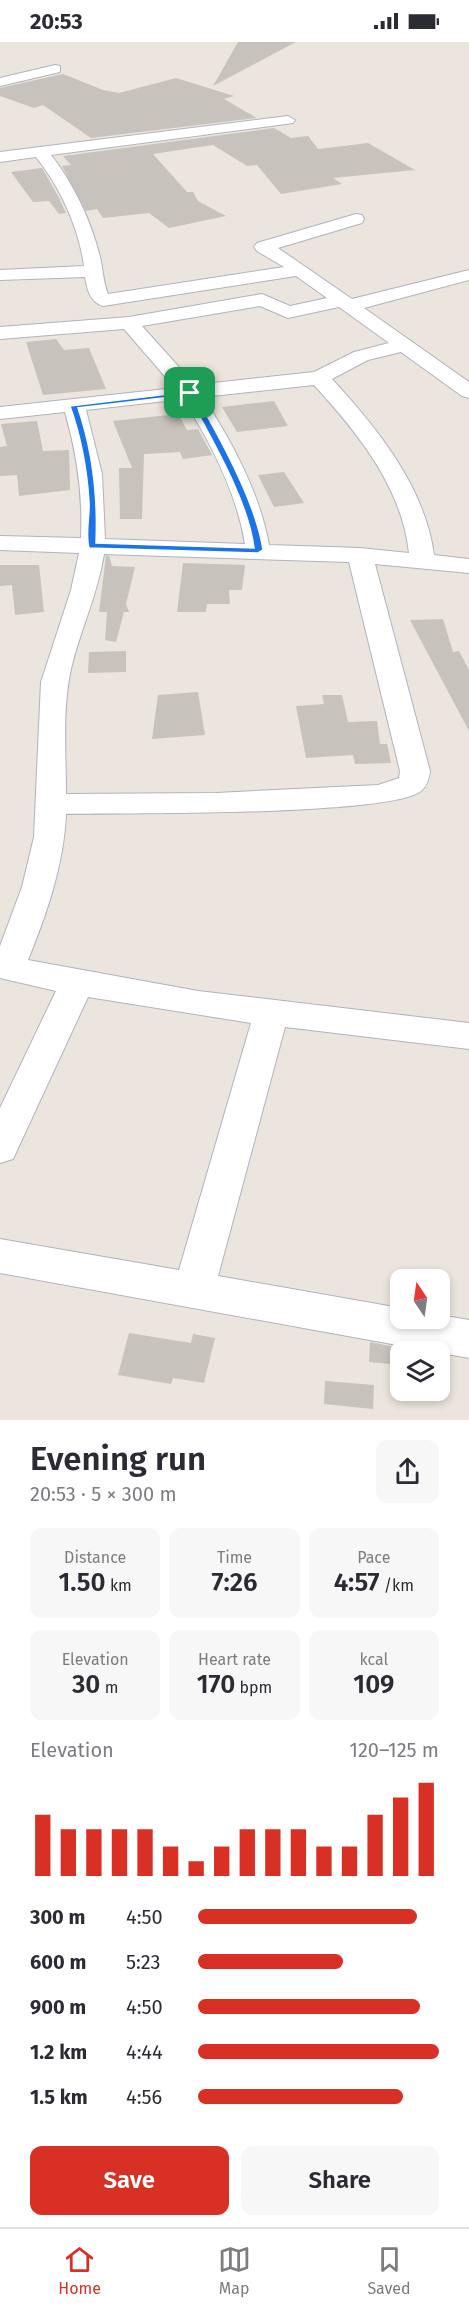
<!DOCTYPE html>
<html lang="en">
<head>
<meta charset="utf-8">
<style>
  body { margin:0; font-family:"Fira Sans",sans-serif; background:#f7f7f7; color:#2b2b33; height:100vh; display:flex; flex-direction:column; font-size:22px; white-space:nowrap }
  * { box-sizing:border-box; margin:0 }
  p { font-size:20px; color:#7c7c81 }
  .icon { flex:none; width:33px; height:33px; fill:none; stroke:currentColor; stroke-width:2; stroke-linecap:round; stroke-linejoin:round }
  .map { position:relative; height:1378px; overflow:hidden }
  .side { display:flex; flex-direction:column; background:#fff; flex:1 }
  .side>* { flex:none }
  .needle { width:39px; rotate:347deg }
  .fabs { position:absolute; left:390px; top:1227px; display:grid; gap:12px }
  .fabs a { display:grid; place-items:center; width:60px; height:60px; border-radius:12px; background:#fff; box-shadow:0 3px 9px #0003; font-size:30px }
  .pin { position:absolute; display:grid; place-items:center; width:51px; height:51px; color:#fff; margin:-26px; border-radius:12px; box-shadow:0 3px 9px #0006 }
  .round { display:grid; place-items:center; flex:none; width:63px; height:63px; border-radius:12px; background:#f7f7f7 }
  .headline { display:flex; align-items:center; justify-content:space-between; height:102px; padding:0 30px }
  h1 { font-size:33px; font-weight:600; line-height:45px }
  .figures { display:grid; grid-template-columns:repeat(3,1fr); gap:9px; height:102px; padding:6px 30px }
  .figures div { display:grid; align-content:center; border-radius:12px; background:#f7f7f7; text-align:center }
  .figures b { font-size:26px; font-weight:600 }
  .figures small { font-size:16px; font-weight:400 }
  .figures p { font-size:16px }
  .chart { height:168px; padding:12px 30px }
  .chart p { display:flex; justify-content:space-between }
  .chart svg { width:100%; height:108px; margin-top:6px; stroke:#d93025; stroke-width:6 }
  .cta { display:flex; gap:12px; margin-top:auto; padding:12px 30px }
  .cta a { flex:1; height:69px; border-radius:12px; background:#d93025; color:#fff; font-size:24px; font-weight:600; line-height:69px; text-align:center }
  .cta a+a { background:#f7f7f7; color:#2b2b33 }
  ul { padding:0 30px; list-style:none; font-size:20px }
  li { display:grid; grid-template-columns:96px 72px 1fr; align-items:center; height:45px }
  li i { height:15px; border-radius:8px; background:#d93025 }
  .status { display:flex; justify-content:space-between; align-items:center; height:42px; padding:0 30px; background:#fff; direction:ltr }
  .status svg { height:16px; fill:currentColor }
  .menu { display:flex; justify-content:space-around; align-items:center; height:84px; border-top:2px solid #e1e1e2; background:#fff; font-size:16px; color:#7c7c81 }
  .menu a { display:grid; justify-items:center; gap:3px }
  .menu .selected { color:#d93025 }
  .map>svg:first-child { display:block }
</style>
</head>
<body>
<div class="status"><b>20:53</b><svg viewBox="0 0 49 12"><path d="M0 12V9h3v3zM5 12V6h3v6zM10 12V3h3v9zM15 12V0h3v12zM26 1h20v11H26zM47 4h2v5h-2z"/></svg></div>
<div class="map">
<svg width="469" height="1378" viewBox="0 0 469 1378">
  <rect width="100%" height="100%" fill="#ece5dd"/>
  <!-- building -->
  <g fill="#c7c2bc">
    <polygon points="238,0 296,0 213,44"/>
    <polygon points="63,32 103,48 119,51 176,36 234,54 224,57 257,76 91,96 43,63 34,66 0,54 0,46"/>
    <polygon points="274,86 291,96 308,94 318,107 368,101 415,128 333,136 342,142 281,152 257,123 247,124 213,103 153,112 187,150 193,150 198,159 226,174 169,186 149,171 103,176 97,167 86,169 62,124 71,123 63,114"/>
    <polygon points="42,126 58,154 66,171 59,172 49,159 33,160 11,130"/>
    <polygon points="56,297 64,308 89,306 106,347 43,353 26,300"/>
    <polygon points="274,359 288,384 237,390 222,365"/>
    <polygon points="178,372 187,388 198,387 212,413 183,417 180,410 144,412 142,477 120,477 119,426 132,426 113,379"/>
    <polygon points="37,379 43,409 69,408 70,448 19,454 17,433 0,434 0,405 7,404 1,382"/>
    <polygon points="284,430 304,461 274,465 258,433"/>
    <polygon points="106,514 109,514 112,524 135,525 126,562 129,570 124,570 116,600 105,598 107,570 99,570"/>
    <polygon points="183,521 245,523 242,548 229,548 230,562 207,562 206,570 177,570"/>
    <polygon points="0,523 39,523 44,570 15,573 12,543 0,544"/>
    <polygon points="443,577 453,610 459,609 469,628 469,689 410,578"/>
    <polygon points="126,609 126,630 88,631 89,610"/>
    <polygon points="198,650 205,693 152,697 158,653"/>
    <polygon points="322,653 342,653 348,680 377,679 380,702 387,702 391,721 355,722 353,713 306,716 296,664 324,662"/>
    <polygon points="129,1291 191,1301 193,1292 215,1296 204,1341 173,1336 171,1342 118,1333"/>
    <polygon points="370,1300 400,1306 400,1323 369,1320"/>
    <polygon points="325,1339 374,1343 373,1367 324,1362"/>
  </g>
  <g fill="none" stroke-linecap="round" stroke-linejoin="round">
    <defs>
      <g id="minor">
        <polygon points="55,23 60,24 60,30 0,44 0,36"/>
        <path d="M 288,74 L 295,78 L 293,81 L 51,113 C 74,142 91,179 100,215 C 103,227 103,240 108,252 L 284,225 L 257,209 L 254,205 L 257,201 L 356,172 L 362,173 L 364,177 L 362,181 L 278,206 L 352,257 L 469,228 L 469,238 L 364,266 L 469,340 L 469,356 L 462,354 L 401,310 L 368,318 L 332,337 C 377,386 425,445 434,513 L 469,517 L 469,531 L 375,522 L 430,729 C 429,737 427,744 421,749 C 391,774 119,771 66,772 C 64,822 47,871 28,918 L 198,949 L 469,981 L 469,1007 L 285,985 L 218,1234 L 400,1266 L 400,1276 L 440,1276 L 440,1273 L 469,1278 L 469,1316 L 0,1231 L 0,1197 L 179,1228 L 251,981 L 88,955 L 13,1117 L 0,1121 L 0,1066 L 56,949 L 0,936 L 0,904 L 22,845 L 34,795 L 41,640 L 71,548 L 79,511 L 0,508 L 0,494 L 81,496 C 83,453 77,412 65,370 L 0,377 L 0,365 L 175,346 L 124,287 L 0,297 L 0,285 L 129,275 L 262,252 L 290,264 L 327,256 L 296,234 L 103,264 C 90,260 87,247 85,235 L 0,238 L 0,228 L 84,224 C 79,186 60,145 36,115 L 0,120 L 0,110 ZM 260,264 L 288,276 L 339,265 L 389,301 L 354,310 L 314,330 L 195,343 L 142,284 ZM 314,343 C 357,390 402,445 409,511 L 360,506 L 269,503 C 260,451 231,398 203,355 ZM 183,357 C 210,399 237,452 245,502 L 105,497 L 102,432 L 86,368 ZM 104,512 L 349,520 L 400,729 L 399,736 L 378,743 L 216,751 L 66,752 C 66,711 62,668 71,627 C 80,588 98,552 104,512 Z"/>
      </g>
    </defs>
    <!-- minor casing -->
    <use href="#minor" stroke="#b0b3bd" stroke-width="2"/>
    <!-- minor -->
    <use href="#minor" fill="#fff" fill-rule="evenodd"/>
  </g>
  <!-- route -->
  <path fill="#1a73e8" stroke="#fff" stroke-width="1.5" fill-rule="evenodd" d="M 193,349 C 218,392 256,460 263,508 L 258,511 L 89,506 C 85,491 90,474 89,460 C 87,427 81,395 70,364 ZM 188,353 C 211,396 248,458 254,506 L 96,501 C 98,454 93,410 78,366 Z"/>
</svg>
<div class="fabs">
<a><svg class="needle" viewBox="-14 -14 28 28"><path d="M0-13l5 13h-10z" fill="#e53935"/><path d="M0 13l5-13h-10z" fill="#7c7c81"/></svg></a>
<a><svg class="icon" aria-label="layers" viewBox="0 0 24 24"><path d="M12 4l9 5-9 5-9-5zM3 14l9 5 9-5"/></svg></a>
</div>
<div class="pin" style="left:190px;top:351px;background:#1e9e55"><svg class="icon" aria-label="arrive" viewBox="0 0 24 24"><path d="M6 21V4h12l-3 4 3 4H6"/></svg></div>
</div>
<section class="side">
<div class="headline"><div><h1>Evening run</h1><p>20:53 · 5 × 300 m</p></div><a class="round"><svg class="icon" aria-label="share" viewBox="0 0 24 24"><path d="M12 15V3M7 8l5-5 5 5M5 13v7h14v-7"/></svg></a></div>
<div class="figures">
<div><p>Distance</p><b>1.50<small> km</small></b></div>
<div><p>Time</p><b>7:26</b></div>
<div><p>Pace</p><b>4:57<small> /km</small></b></div>
</div>
<div class="figures">
<div><p>Elevation</p><b>30<small> m</small></b></div>
<div><p>Heart rate</p><b>170<small> bpm</small></b></div>
<div><p>kcal</p><b>109</b></div>
</div>
<div class="chart"><p><span>Elevation</span>120–125 m</p>
<svg viewBox="0 0 160 44" preserveAspectRatio="none"><path d="M5 44V19M15 44V25M25 44V25M35 44V25M45 44V25M55 44V32M65 44V38M75 44V32M85 44V25M95 44V25M105 44V25M115 44V32M125 44V32M135 44V19M145 44V12M155 44V6"/></svg>
</div>
<ul>
<li><b>300 m</b>4:50<i style="width:91%"></i></li>
<li><b>600 m</b>5:23<i style="width:60%"></i></li>
<li><b>900 m</b>4:50<i style="width:92%"></i></li>
<li><b>1.2 km</b>4:44<i style="width:100%"></i></li>
<li><b>1.5 km</b>4:56<i style="width:85%"></i></li>
</ul>
<div class="cta"><a>Save</a><a>Share</a></div>
</section>
<nav class="menu">
<a class="selected"><svg class="icon" aria-label="home" viewBox="0 0 24 24"><path d="M3 11l9-7 9 7M6 9v11h12V9"/></svg>Home</a>
<a><svg class="icon" aria-label="map" viewBox="0 0 24 24"><path d="M3 6l6-2 6 2 6-2v14l-6 2-6-2-6 2zM9 4v14M15 6v14"/></svg>Map</a>
<a><svg class="icon" aria-label="saved" viewBox="0 0 24 24"><path d="M7 4h10v16l-5-4-5 4z"/></svg>Saved</a>
</nav>
</body>
</html>
